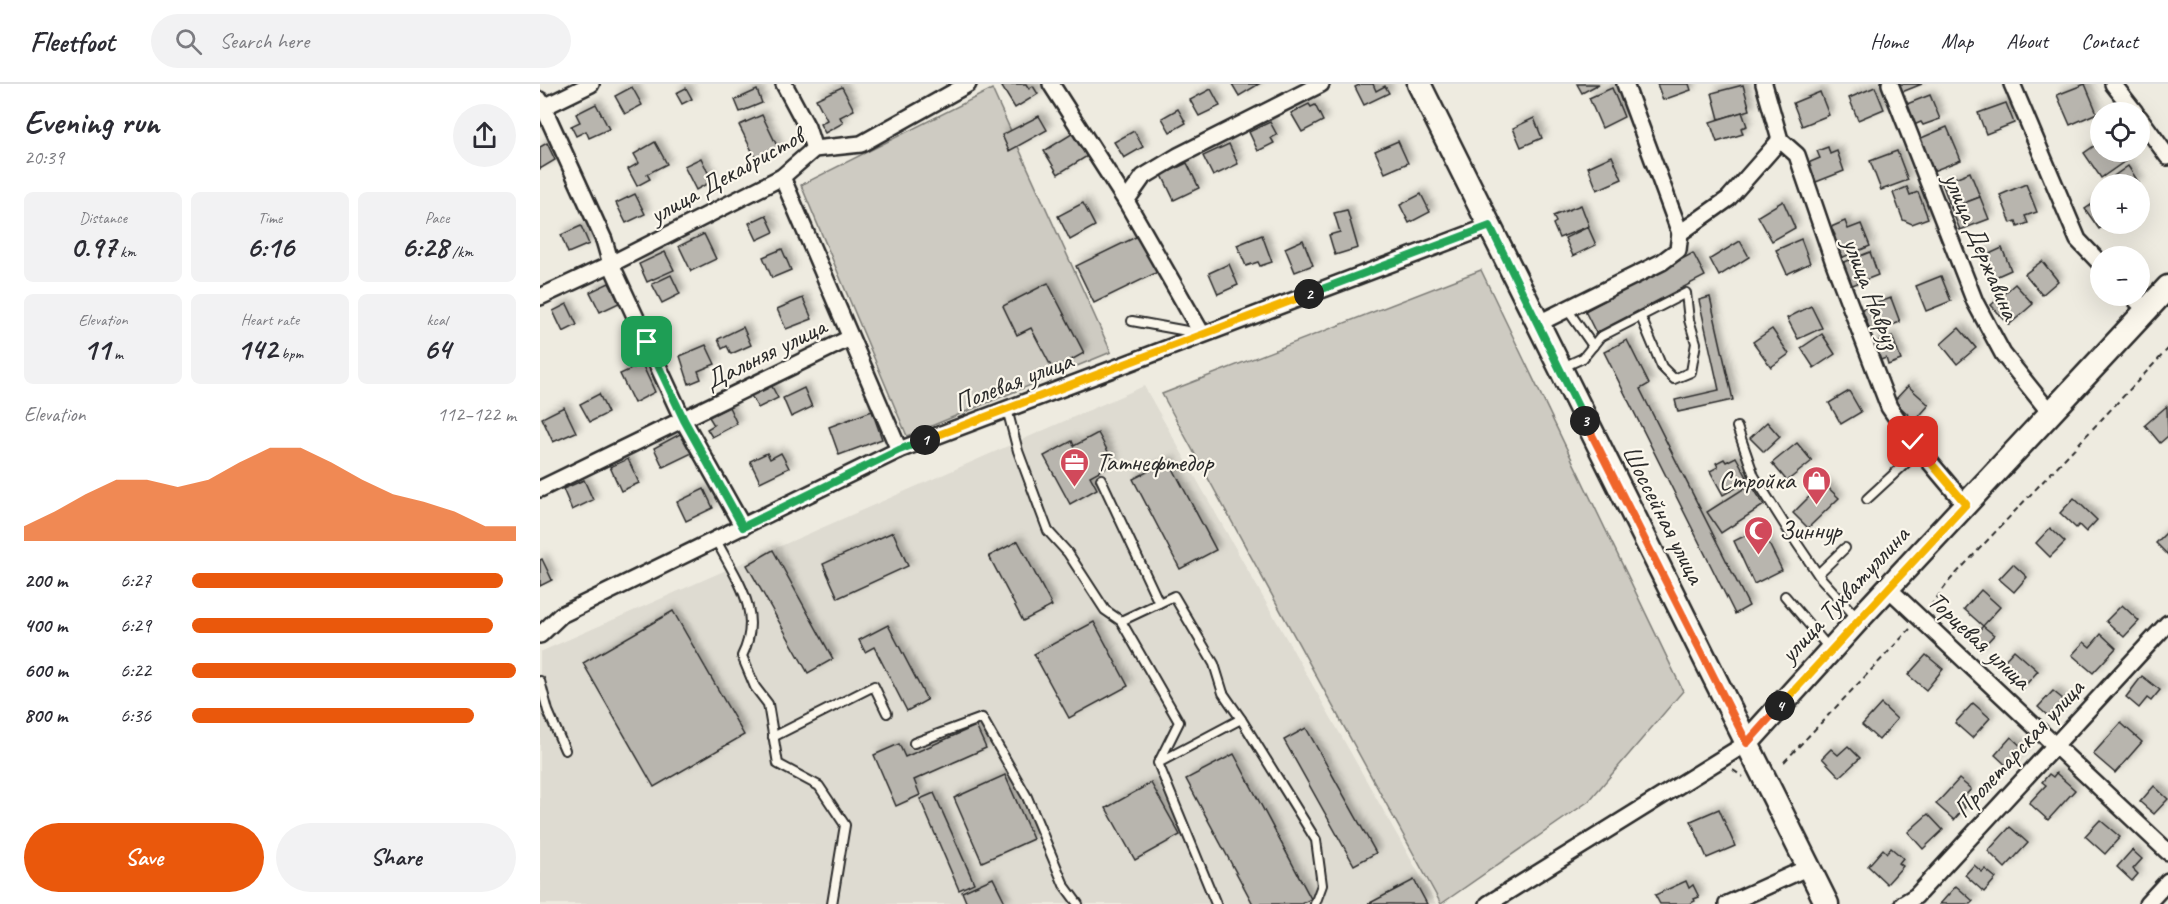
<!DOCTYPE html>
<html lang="en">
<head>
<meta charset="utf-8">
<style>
  body { margin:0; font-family:Caveat,sans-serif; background:#f2f2f3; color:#2b2b33; height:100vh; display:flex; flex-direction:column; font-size:22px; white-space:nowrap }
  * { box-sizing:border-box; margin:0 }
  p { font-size:20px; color:#7c7c81 }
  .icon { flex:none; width:33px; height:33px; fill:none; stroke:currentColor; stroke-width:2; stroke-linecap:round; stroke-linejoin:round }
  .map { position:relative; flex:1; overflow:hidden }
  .side { display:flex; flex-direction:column; background:#fff; width:540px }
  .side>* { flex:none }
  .tools { position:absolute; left:1550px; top:18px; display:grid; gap:12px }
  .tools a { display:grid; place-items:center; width:60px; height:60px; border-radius:50%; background:#fff; box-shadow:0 6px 24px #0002; font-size:30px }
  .pin { position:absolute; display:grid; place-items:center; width:51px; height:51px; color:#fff; margin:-26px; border-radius:12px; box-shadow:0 3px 9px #0006 }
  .km { position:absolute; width:30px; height:30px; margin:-15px; border-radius:50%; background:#222; color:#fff; font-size:16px; line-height:30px; text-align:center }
  .round { display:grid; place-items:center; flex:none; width:63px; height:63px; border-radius:32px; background:#f2f2f3 }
  .headline { display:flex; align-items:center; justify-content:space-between; height:102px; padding:0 24px }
  h1 { font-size:33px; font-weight:700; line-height:45px }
  .metrics { display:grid; grid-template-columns:repeat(3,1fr); gap:9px; height:102px; padding:6px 24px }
  .metrics div { display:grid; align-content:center; border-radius:9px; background:#f2f2f3; text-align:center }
  .metrics b { font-size:30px; font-weight:700 }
  .metrics small { font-size:16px; font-weight:400 }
  .metrics p { font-size:16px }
  .chart { height:168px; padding:12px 24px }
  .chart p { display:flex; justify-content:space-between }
  .chart svg { width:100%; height:108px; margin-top:6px; fill:#ea580c; opacity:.7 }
  .button { display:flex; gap:12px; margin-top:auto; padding:12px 24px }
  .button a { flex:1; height:69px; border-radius:36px; background:#ea580c; color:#fff; font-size:24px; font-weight:700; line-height:69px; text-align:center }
  .button a+a { background:#f2f2f3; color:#2b2b33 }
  ul { padding:0 24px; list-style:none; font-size:20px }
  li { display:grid; grid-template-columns:96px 72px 1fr; align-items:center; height:45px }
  li i { height:15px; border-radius:8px; background:#ea580c }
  header { display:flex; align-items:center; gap:36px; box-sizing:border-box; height:84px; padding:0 30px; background:#fff; border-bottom:2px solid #e1e1e2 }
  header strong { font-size:28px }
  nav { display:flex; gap:33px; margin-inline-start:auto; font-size:21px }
  .search { width:420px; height:54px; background:#f2f2f3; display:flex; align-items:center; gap:15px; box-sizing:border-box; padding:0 21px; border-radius:33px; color:#7c7c81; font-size:22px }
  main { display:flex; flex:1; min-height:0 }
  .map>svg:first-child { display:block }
</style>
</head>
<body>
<header>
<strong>Fleetfoot</strong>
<div class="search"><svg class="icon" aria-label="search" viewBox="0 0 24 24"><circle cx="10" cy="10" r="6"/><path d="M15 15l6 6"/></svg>Search here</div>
<nav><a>Home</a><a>Map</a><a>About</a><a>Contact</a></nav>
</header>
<main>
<section class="side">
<div class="headline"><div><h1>Evening run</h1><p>20:39</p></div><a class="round"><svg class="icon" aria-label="share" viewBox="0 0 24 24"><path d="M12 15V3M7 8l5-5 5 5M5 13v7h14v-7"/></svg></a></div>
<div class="metrics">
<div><p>Distance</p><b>0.97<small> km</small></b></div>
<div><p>Time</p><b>6:16</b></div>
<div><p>Pace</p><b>6:28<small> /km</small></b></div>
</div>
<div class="metrics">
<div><p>Elevation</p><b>11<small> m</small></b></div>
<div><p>Heart rate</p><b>142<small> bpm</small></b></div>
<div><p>kcal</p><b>64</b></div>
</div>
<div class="chart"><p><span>Elevation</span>112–122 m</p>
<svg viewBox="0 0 160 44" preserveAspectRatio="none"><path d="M0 44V38L10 32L20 25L30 19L40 19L50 22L60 19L70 12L80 6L90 6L100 12L110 19L120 25L130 28L140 32L150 38L160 38V44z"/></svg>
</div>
<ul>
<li><b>200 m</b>6:27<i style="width:96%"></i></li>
<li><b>400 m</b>6:29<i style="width:93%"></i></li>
<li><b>600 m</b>6:22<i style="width:100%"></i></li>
<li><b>800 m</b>6:36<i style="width:87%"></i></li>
</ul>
<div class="button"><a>Save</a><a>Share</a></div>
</section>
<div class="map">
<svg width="1628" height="820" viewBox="0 0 1628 820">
  <defs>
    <filter id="shadow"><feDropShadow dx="4.5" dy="-4.5" stdDeviation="3" flood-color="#0004"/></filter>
  </defs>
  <rect width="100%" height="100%" fill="#eeebe0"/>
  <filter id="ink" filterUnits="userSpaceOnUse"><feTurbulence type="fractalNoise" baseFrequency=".0167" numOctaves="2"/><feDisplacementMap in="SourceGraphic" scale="12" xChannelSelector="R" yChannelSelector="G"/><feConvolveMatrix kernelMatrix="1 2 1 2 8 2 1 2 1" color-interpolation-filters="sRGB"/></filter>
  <g filter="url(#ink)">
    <!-- built -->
    <polygon fill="#dedbd1" points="604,302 896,820 0,820 0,568"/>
    <!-- green -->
    <g fill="#cecbc2" stroke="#7c7b76" stroke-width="1.5">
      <polygon points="452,5 571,268 367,352 261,101"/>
      <polygon points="941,186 1143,607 1049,717 901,820 622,310"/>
    </g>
    <!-- building -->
    <g fill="#b8b5ae" stroke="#2b2b2b" stroke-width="1.5" filter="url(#shadow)">
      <polygon points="466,0 486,0 489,5 493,2 498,10 475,24 462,3"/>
      <polygon points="692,0 719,0 699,12"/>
      <polygon points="821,0 833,0 836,7 845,2 849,9 824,21 815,3"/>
      <polygon points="1037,0 1059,0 1042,9"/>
      <polygon points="1117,0 1149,0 1151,6 1123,16"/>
      <polygon points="1358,0 1382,0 1362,8"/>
      <polygon points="1545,0 1557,29 1530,41 1517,11"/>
      <polygon points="1203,1 1210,26 1179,35 1172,9"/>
      <polygon points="92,3 102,21 85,30 75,12"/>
      <polygon points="302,3 314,26 300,33 303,39 285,49 280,40 287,36 276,15"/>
      <polygon points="1335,3 1344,25 1318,36 1309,14"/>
      <polygon points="146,4 152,15 142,20 136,9"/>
      <polygon points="1072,4 1084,33 1062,44 1049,14"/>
      <polygon points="671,5 680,22 659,32 650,16"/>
      <polygon points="217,6 222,19 200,28 195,16"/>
      <polygon points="1280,8 1289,31 1262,42 1253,19"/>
      <polygon points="1390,11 1400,35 1383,41 1381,38 1374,41 1367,20"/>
      <polygon points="1466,19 1474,39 1446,50 1438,29"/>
      <polygon points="56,20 69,45 49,54 46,47 36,52 31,42 40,38 36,30"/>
      <polygon points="769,20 771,23 775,21 783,37 762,48 751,29"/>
      <polygon points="638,25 646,39 630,48 622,34"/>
      <polygon points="1202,28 1207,42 1201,44 1203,50 1177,58 1170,38"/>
      <polygon points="222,31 238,64 216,75 199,41"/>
      <polygon points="499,32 507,46 469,67 462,51"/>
      <polygon points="994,34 1002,54 981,63 973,44"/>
      <polygon points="730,38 737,51 731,54 734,59 718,67 709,48"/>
      <polygon points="1407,43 1421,76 1393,87 1379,55"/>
      <polygon points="594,47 603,63 584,74 574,58"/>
      <polygon points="535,48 549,71 518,90 504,67"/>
      <polygon points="858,57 868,79 845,89 835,67"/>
      <polygon points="115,58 127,80 107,90 110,95 97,102 88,85 99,79 94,70"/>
      <polygon points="1560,58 1560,68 1583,68 1588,75 1561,94 1544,69"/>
      <polygon points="7,59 15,76 0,85 0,63"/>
      <polygon points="689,60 698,80 673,92 663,72"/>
      <polygon points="1288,63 1290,70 1297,67 1304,87 1276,98 1268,79 1280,74 1277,67"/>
      <polygon points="1357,67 1368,96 1341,106 1330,77"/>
      <polygon points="1072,72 1082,95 1057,106 1048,83"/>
      <polygon points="161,74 172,97 156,106 144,82"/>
      <polygon points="647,79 659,104 634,116 622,91"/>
      <polygon points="1588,82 1599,99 1566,100 1564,99"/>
      <polygon points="1430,88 1440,113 1411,124 1402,99"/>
      <polygon points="1486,100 1497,128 1485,132 1488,139 1478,143 1476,137 1471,139 1460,111"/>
      <polygon points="1367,103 1370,111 1378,108 1388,134 1372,140 1363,136 1353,109"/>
      <polygon points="95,110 105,130 86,139 76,119"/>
      <polygon points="881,110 890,128 869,139 860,121"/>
      <polygon points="1440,113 1449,135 1420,146 1411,124"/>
      <polygon points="1560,115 1560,140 1567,140 1559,145 1545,125"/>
      <polygon points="1243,117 1255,144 1232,157 1218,132"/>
      <polygon points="543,119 555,142 530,156 518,132"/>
      <polygon points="1041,121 1049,142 1019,154 1013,140 1016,138 1013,132"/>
      <polygon points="807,126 818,164 795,171 789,151 800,148 794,129"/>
      <polygon points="226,131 234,148 217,156 209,139"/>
      <polygon points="1305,137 1308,145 1321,140 1330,162 1301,174 1292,153 1295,151 1291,143"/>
      <polygon points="41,142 49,160 28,169 21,151"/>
      <polygon points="1048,143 1056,161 1033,172 1025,154"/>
      <polygon points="164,150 176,175 151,187 139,162"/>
      <polygon points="602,150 620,187 554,219 536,182"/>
      <polygon points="722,151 732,178 720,182 718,178 706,182 697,161"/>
      <polygon points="1261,155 1270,179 1247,190 1236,166"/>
      <polygon points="763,156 773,181 755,188 745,164"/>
      <polygon points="1200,157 1209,173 1179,192 1170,175"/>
      <polygon points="1462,164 1471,186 1451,195 1439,169 1443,167 1445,172"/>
      <polygon points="242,165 251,186 232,194 223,173"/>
      <polygon points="125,168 134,186 107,198 99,180"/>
      <polygon points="1330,168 1338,191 1310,202 1302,179"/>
      <polygon points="1153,169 1165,192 1056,249 1045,227"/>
      <polygon points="1502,177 1518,197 1502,211 1485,190"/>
      <polygon points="689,180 698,201 678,210 669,189"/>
      <polygon points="131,191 140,210 122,219 112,200"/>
      <polygon points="1401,192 1411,217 1386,227 1376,202"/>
      <polygon points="69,199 79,219 60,228 50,208"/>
      <polygon points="508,199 544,269 513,286 491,244 477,251 463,222"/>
      <polygon points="1475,200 1493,220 1469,241 1451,221"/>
      <polygon points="1170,213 1193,316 1138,328 1135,316 1179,306 1159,216"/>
      <polygon points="263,214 272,235 246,245 237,225"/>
      <polygon points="1351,214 1360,238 1331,249 1322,225"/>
      <polygon points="27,220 37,241 23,248 13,227"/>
      <polygon points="1271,222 1282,244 1258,255 1247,234"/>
      <polygon points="203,243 211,261 191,270 187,262 182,265 178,255"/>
      <polygon points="1419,244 1436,264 1417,280 1401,260"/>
      <polygon points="1232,245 1249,270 1231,283 1213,258"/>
      <polygon points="1282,250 1295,270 1274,284 1261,264"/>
      <polygon points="1352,252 1361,276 1348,281 1346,274 1338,277 1331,260"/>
      <polygon points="1087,256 1109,300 1100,305 1209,522 1195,530 1064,268"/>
      <polygon points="166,261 175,280 158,287 161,295 149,300 140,272"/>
      <polygon points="102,280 115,308 94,319 80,290"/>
      <polygon points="229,297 238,314 218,324 209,308"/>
      <polygon points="1368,302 1389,321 1375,337 1354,317"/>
      <polygon points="264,304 272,323 251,333 243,314"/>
      <polygon points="1309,307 1321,328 1301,340 1289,319"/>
      <polygon points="59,310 68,329 50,338 40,320"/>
      <polygon points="1627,322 1628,352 1620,359 1605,341"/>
      <polygon points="24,323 36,348 13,358 2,334"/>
      <polygon points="189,323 197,340 172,353 167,345 174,341 169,333"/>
      <polygon points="332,327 342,355 299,371 289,343"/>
      <polygon points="1227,338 1240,353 1224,368 1210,354"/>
      <polygon points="142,349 152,369 123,383 114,364"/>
      <polygon points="558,349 574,379 550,392 557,405 530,420 504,372 532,357 534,362"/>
      <polygon points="1257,359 1272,377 1247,397 1232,379"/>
      <polygon points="227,369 230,375 241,369 249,384 220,398 210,377"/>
      <polygon points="1196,373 1209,397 1183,411 1170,387 1178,383 1176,379 1184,375 1186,378"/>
      <polygon points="88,375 99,399 81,407 70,383"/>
      <polygon points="629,377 676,466 640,485 593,395"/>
      <polygon points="44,396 53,416 32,426 23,405"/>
      <polygon points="1283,399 1299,414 1268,444 1253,429"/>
      <polygon points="1211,400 1224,421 1181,449 1167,428"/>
      <polygon points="164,405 173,424 146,437 137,418"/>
      <polygon points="1534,414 1557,436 1546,448 1539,441 1536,444 1520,429"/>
      <polygon points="1221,444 1242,486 1214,500 1194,457"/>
      <polygon points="1510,444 1525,458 1510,473 1496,459"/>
      <polygon points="1628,447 1628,471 1616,459"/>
      <polygon points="353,448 368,482 298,514 283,480"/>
      <polygon points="478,457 512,522 483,537 449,472"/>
      <polygon points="233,466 293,575 268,589 207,481"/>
      <polygon points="2,475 12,496 0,502 0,476"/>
      <polygon points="1473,480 1487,493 1474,508 1459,495"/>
      <polygon points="1441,506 1460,523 1443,542 1424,525"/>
      <polygon points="1582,521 1599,537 1584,553 1566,537"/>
      <polygon points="133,527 204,651 114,703 43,579"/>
      <polygon points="554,538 588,602 529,634 494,570"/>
      <polygon points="348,541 387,616 367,627 334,563 325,568 319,556"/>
      <polygon points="1443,542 1454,551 1440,566 1430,556"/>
      <polygon points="1561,550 1576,564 1553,589 1532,571 1544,558 1550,563"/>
      <polygon points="1474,566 1498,587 1482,605 1461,586 1466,581 1463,578"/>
      <polygon points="1386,571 1403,585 1386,606 1368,591"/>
      <polygon points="1602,592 1620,606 1611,617 1607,614 1599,624 1586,613"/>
      <polygon points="1513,607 1524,616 1509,633 1498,623"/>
      <polygon points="1433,619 1450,634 1432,654 1415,639"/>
      <polygon points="1341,620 1357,635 1339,656 1322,641"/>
      <polygon points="1581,639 1602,658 1575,689 1553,670"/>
      <polygon points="436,642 446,664 374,696 380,711 356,722 334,671 359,660 365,673"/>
      <polygon points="766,644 836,769 814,781 744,656"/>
      <polygon points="1471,653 1485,666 1469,684 1455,671"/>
      <polygon points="1308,662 1320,674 1300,693 1282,674 1291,665 1298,671"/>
      <polygon points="694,670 771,815 761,820 713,820 646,695"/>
      <polygon points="1516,689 1535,706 1508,736 1489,719 1506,701 1502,698 1509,690 1513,693"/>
      <polygon points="465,691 493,755 442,778 414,714"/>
      <polygon points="1419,695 1431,705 1420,718 1425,723 1414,736 1396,720"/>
      <polygon points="611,699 640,751 595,776 566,724"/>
      <polygon points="1614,702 1628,715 1614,730 1600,718"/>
      <polygon points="394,709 434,799 419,806 380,715"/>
      <polygon points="1179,725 1195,762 1167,774 1151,737"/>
      <polygon points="1388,730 1403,746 1383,765 1368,748"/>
      <polygon points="1560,736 1580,753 1565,770 1545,752"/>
      <polygon points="1470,743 1488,759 1465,784 1448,767"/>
      <polygon points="1351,764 1363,774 1359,779 1363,782 1347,800 1328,782 1343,765 1347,769"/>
      <polygon points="1592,766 1602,775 1593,785 1598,790 1592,797 1577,783"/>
      <polygon points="1434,781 1442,788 1445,785 1456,794 1444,808 1425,791"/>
      <polygon points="453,794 466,820 427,820 422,808"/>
      <polygon points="874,796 887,820 828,820"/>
      <polygon points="1146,797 1149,804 1153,801 1159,813 1154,815 1155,817 1149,820 1120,820 1115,811"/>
      <polygon points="1416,802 1433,817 1430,820 1400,820"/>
    </g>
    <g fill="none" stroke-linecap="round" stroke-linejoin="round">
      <defs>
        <g id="service">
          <polyline points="1027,225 1053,262"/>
          <polyline points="592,237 658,249"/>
          <polyline points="1023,283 1043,274 1060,253 1146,209 1149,236 1156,259 1151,288 1134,295 1122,283 1101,233"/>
          <polyline points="467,325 478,367 508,447 528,469 565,526 581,537 639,638 619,678"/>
          <polyline points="1197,343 1214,392 1248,446 1279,492 1316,533"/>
          <polyline points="561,395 619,519"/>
          <polyline points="1327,415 1380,366"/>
          <path d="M 176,456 C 196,495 224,528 202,572 L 215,603 L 228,620 L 238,680 L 279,702 L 305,741 L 292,820"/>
          <polyline points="1278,490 1305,464"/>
          <polyline points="1245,512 1288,563"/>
          <polyline points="581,537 634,512 674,580 683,609 701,635"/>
          <polyline points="0,597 8,627 25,666"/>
          <polyline points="233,653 334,602 347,629"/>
          <polyline points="374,659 442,634 487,713 524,801 538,820"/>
          <polyline points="676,820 618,679 701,635 776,756 782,801 775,820"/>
        </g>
        <g id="minor">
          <polyline points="244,0 267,43 274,65"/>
          <polyline points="511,0 586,117 662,250"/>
          <polyline points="1085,0 1140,149"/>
          <polyline points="1224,0 1240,56 1257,71 1294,179 1349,323 1373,358 1426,421"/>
          <polyline points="1350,0 1435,218 1463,270 1511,330"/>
          <polyline points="1472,0 1538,156 1560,179"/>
          <polyline points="1573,0 1595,28"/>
          <polyline points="0,16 64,156 71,180 143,336 203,443"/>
          <polyline points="0,25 51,0"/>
          <polyline points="1599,33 1628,73"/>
          <polyline points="242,93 359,366"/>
          <polyline points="586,117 603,93 638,72 781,0"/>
          <polyline points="1592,212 1606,226"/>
          <polyline points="0,213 71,180 242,93 274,65 321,60 428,0"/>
          <polyline points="997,240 1122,178 1138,166 1140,149 1188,115 1240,56"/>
          <polyline points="0,405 310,254"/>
          <polyline points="1348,504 1628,768"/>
          <polyline points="0,551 21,531 359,366 950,142"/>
          <polyline points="948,820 1207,659"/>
          <polyline points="1187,820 1269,783"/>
          <polyline points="1363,820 1376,812 1628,539"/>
          <polyline points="1607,820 1628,797"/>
        </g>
        <g id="primary">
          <polyline points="879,0 1287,820"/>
          <polyline points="1207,659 1319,535 1628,203"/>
        </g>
      </defs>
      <!-- service casing -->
      <use href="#service" stroke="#2b2b2b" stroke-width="12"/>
      <!-- minor casing -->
      <use href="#minor" stroke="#2b2b2b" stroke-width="20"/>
      <!-- primary casing -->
      <use href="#primary" stroke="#2b2b2b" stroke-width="27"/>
      <!-- path -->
      <g stroke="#2b2b2b" stroke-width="2" stroke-dasharray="6 4.5" stroke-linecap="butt">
        <polyline points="1390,523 1410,496 1628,265"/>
        <polyline points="1244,678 1370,545"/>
        <polyline points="1193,686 1203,693"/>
      </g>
      <!-- service -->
      <use href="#service" stroke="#fbf7ec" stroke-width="8"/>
      <!-- minor -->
      <use href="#minor" stroke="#fbf7ec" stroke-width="15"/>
      <!-- primary -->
      <use href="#primary" stroke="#fbf7ec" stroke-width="22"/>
    </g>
  </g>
  <g fill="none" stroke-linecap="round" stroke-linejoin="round" filter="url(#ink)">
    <defs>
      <polyline id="split-1" points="107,258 144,336 203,443 359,366 385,356"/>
      <polyline id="split-2" points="385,356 769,210"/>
      <polyline id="split-3" points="769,210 950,142 1045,337"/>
      <polyline id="split-4" points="1045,337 1207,659 1240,622"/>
      <polyline id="split-5" points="1240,622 1426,420 1373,358"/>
    </defs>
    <!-- split-1 casing -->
    <use href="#split-1" stroke="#fff" stroke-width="12"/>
    <!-- split-2 casing -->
    <use href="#split-2" stroke="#fff" stroke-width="12"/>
    <!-- split-3 casing -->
    <use href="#split-3" stroke="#fff" stroke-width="12"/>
    <!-- split-4 casing -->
    <use href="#split-4" stroke="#fff" stroke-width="12"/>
    <!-- split-5 casing -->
    <use href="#split-5" stroke="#fff" stroke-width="12"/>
    <!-- split-1 -->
    <use href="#split-1" stroke="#22a559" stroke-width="8"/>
    <!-- split-2 -->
    <use href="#split-2" stroke="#f5b400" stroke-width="8"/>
    <!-- split-3 -->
    <use href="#split-3" stroke="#22a559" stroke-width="8"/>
    <!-- split-4 -->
    <use href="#split-4" stroke="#f0652b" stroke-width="8"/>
    <!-- split-5 -->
    <use href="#split-5" stroke="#f5b400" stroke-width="8"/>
  </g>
  <!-- icons -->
  <defs>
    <symbol id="office-pin" viewBox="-11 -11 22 30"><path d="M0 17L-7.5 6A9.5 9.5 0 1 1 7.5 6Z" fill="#d1495b" stroke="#fbf7ec"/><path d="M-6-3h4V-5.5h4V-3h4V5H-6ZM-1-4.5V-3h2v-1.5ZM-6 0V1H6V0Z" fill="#fff"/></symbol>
    <symbol id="shop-pin" viewBox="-11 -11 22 30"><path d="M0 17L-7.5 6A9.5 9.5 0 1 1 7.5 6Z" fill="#d1495b" stroke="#fbf7ec"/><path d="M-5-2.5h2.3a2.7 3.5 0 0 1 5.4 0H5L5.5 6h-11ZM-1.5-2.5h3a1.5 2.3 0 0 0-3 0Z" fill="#fff"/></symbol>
    <symbol id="mosque-pin" viewBox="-11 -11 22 30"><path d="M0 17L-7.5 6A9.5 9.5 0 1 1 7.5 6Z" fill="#d1495b" stroke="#fbf7ec"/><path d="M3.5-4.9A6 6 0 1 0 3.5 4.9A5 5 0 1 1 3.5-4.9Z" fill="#fff"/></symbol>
  </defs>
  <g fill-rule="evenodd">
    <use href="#office-pin" x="518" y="362" width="33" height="45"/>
    <use href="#shop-pin" x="1260" y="380" width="33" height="45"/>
    <use href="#mosque-pin" x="1202" y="430" width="33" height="45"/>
  </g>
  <g text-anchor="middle" stroke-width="4.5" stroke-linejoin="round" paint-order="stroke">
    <!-- street labels -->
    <g font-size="26" fill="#2b2b2b" stroke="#fbf7ec">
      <text transform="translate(186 91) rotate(-29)" y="9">улица Декабристов</text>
      <text transform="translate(1442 162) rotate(67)" y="9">улица Державина</text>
      <text transform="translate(1332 209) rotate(69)" y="9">улица Навруз</text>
      <text transform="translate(225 269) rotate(-26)" y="9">Дальняя улица</text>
      <text transform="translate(473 297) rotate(-21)" y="9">Полевая улица</text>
      <text transform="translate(1124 430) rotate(63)" y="9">Шоссейная улица</text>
      <text transform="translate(1304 510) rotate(-47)" y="9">улица Тухватуллина</text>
      <text transform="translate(1440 556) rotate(43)" y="9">Торцевая улица</text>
      <text transform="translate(1478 664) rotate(-47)" y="9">Пролетарская улица</text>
    </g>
    <!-- poi labels -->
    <g font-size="26" fill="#2b2b2b" stroke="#fbf7ec" text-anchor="start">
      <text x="556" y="387">Татнефтедор</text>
      <text x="1255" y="405" text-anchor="end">Стройка</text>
      <text x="1239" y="455">Зиннур</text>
    </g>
  </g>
</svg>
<div class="tools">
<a><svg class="icon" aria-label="locate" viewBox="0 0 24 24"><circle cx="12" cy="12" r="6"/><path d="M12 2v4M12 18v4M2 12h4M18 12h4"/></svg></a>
<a>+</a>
<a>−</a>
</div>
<div class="pin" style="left:107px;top:258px;background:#1e9e55"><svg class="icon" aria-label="arrive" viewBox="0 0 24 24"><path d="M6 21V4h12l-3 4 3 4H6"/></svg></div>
<div class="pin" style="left:1373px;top:358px;background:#d93025"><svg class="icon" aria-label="check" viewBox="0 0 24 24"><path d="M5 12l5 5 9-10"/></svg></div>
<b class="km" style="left:385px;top:356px">1</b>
<b class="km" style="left:769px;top:210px">2</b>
<b class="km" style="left:1045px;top:337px">3</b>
<b class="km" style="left:1240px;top:622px">4</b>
</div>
</main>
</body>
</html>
